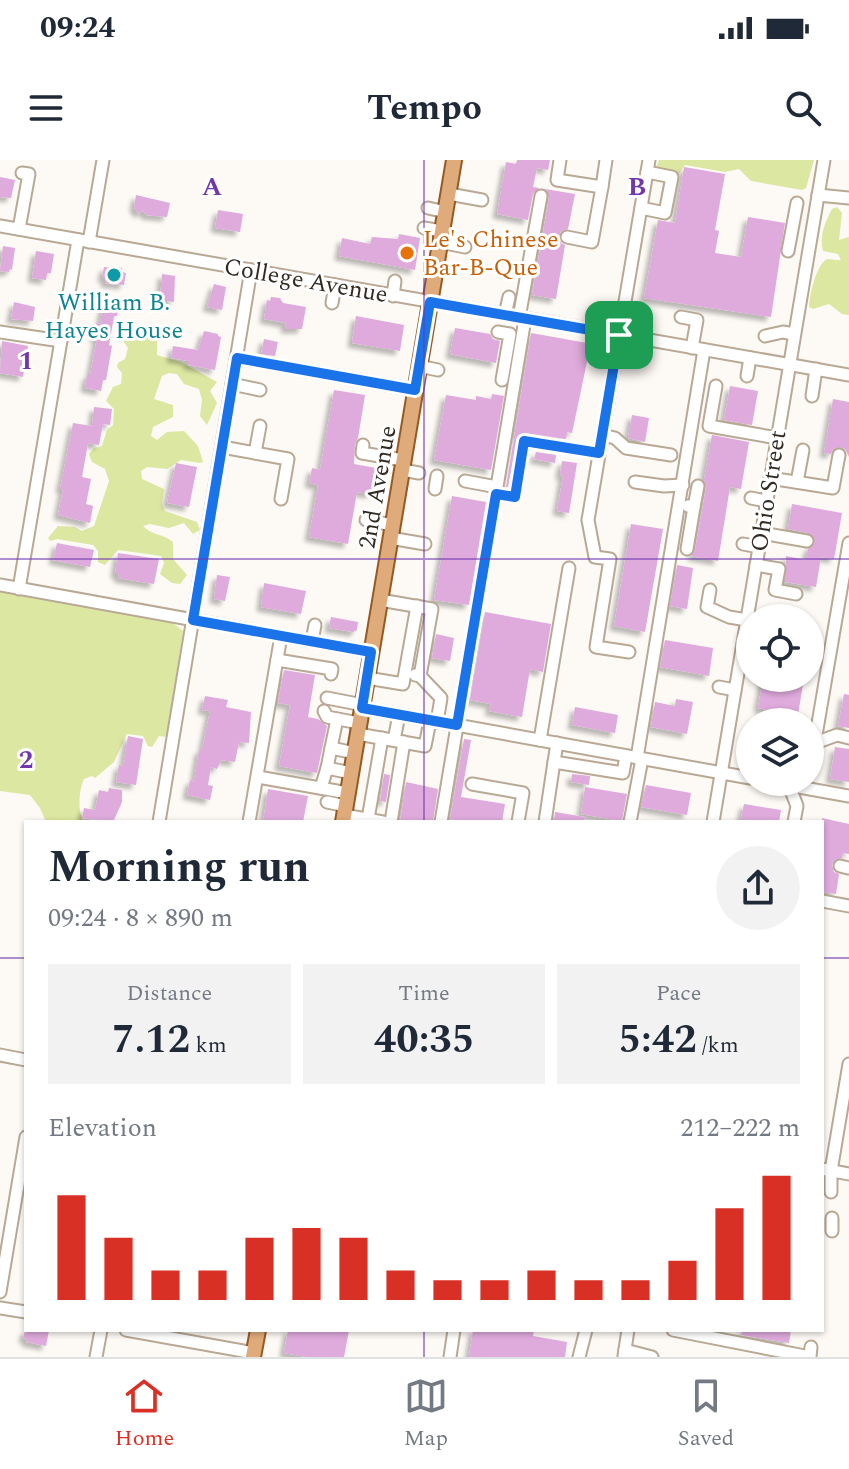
<!DOCTYPE html>
<html lang="en">
<head>
<meta charset="utf-8">
<style>
  body { margin:0; font-family:Spectral,serif; background:#f2f2f3; color:#1f2937; height:100vh; display:flex; flex-direction:column; font-size:30px; white-space:nowrap }
  * { box-sizing:border-box; margin:0 }
  p { font-size:26px; color:#747a83 }
  .icon { flex:none; width:44px; height:44px; fill:none; stroke:currentColor; stroke-width:2; stroke-linecap:round; stroke-linejoin:round }
  .map { position:relative; flex:1; overflow:hidden }
  .drawer { position:absolute; left:24px; top:660px; width:800px; height:512px; display:flex; flex-direction:column; background:#fff; border-radius:0px; box-shadow:0 2px 6px #0004 }
  .drawer>* { flex:none }
  .fabs { position:absolute; left:736px; top:444px; display:grid; gap:16px }
  .fabs a { display:grid; place-items:center; width:88px; height:88px; border-radius:50%; background:#fff; box-shadow:0 2px 6px #0004; font-size:40px }
  .pin { position:absolute; display:grid; place-items:center; width:68px; height:68px; color:#fff; margin:-34px; border-radius:16px; box-shadow:0 4px 12px #0006 }
  .round { display:grid; place-items:center; flex:none; width:84px; height:84px; border-radius:42px; background:#f2f2f3 }
  .overview { display:flex; align-items:center; justify-content:space-between; height:136px; padding:0 24px }
  h1 { font-size:44px; font-weight:700; line-height:60px }
  .metrics { display:grid; grid-template-columns:repeat(3,1fr); gap:12px; height:136px; padding:8px 24px }
  .metrics div { display:grid; align-content:center; border-radius:0px; background:#f2f2f3; text-align:center }
  .metrics b { font-size:40px; font-weight:700 }
  .metrics small { font-size:22px; font-weight:400 }
  .metrics p { font-size:22px }
  .chart { height:224px; padding:16px 24px }
  .chart p { display:flex; justify-content:space-between }
  .chart svg { width:100%; height:144px; margin-top:8px; stroke:#d93025; stroke-width:6 }
  .status { display:flex; justify-content:space-between; align-items:center; height:56px; padding:0 40px; background:#fff; direction:ltr }
  .status svg { height:22px; fill:currentColor }
  header { display:flex; justify-content:space-between; align-items:center; height:104px; padding:0 24px; background:#fff; font-size:36px; font-weight:700 }
  .menu { display:flex; justify-content:space-around; align-items:center; height:112px; border-top:2px solid #e0e1e3; background:#fff; font-size:22px; color:#747a83 }
  .menu a { display:grid; justify-items:center; gap:4px }
  .menu .on { color:#d93025 }
  .map>svg:first-child { display:block }
</style>
</head>
<body>
<div class="status"><b>09:24</b><svg viewBox="0 0 49 12"><path d="M0 12V9h3v3zM5 12V6h3v6zM10 12V3h3v9zM15 12V0h3v12zM26 1h20v11H26zM47 4h2v5h-2z"/></svg></div>
<header><svg class="icon" aria-label="menu" viewBox="0 0 24 24"><path d="M4 6h16M4 12h16M4 18h16"/></svg>Tempo<svg class="icon" aria-label="search" viewBox="0 0 24 24"><circle cx="10" cy="10" r="6"/><path d="M15 15l6 6"/></svg></header>
<div class="map">
<svg width="849" height="1197" viewBox="0 0 849 1197">
  <defs>
    <filter id="shadow"><feDropShadow dx="-4.5" dy="4.5" stdDeviation="2" flood-color="#0004"/></filter>
  </defs>
  <rect width="100%" height="100%" fill="#fdf9f5"/>
  <!-- green -->
  <g fill="#dce7a1">
    <polygon points="659,0 814,0 806,28 802,30 751,21 739,9 725,12 685,5 678,15 671,11 663,12 656,7"/>
    <path d="M 837,47 L 842,53 L 839,80 L 849,77 L 849,155 L 842,154 L 829,144 L 813,149 L 809,147 C 809,137 817,101 828,99 C 833,99 837,101 841,100 L 838,94 L 823,91 C 819,75 825,63 832,49 Z"/>
    <path d="M 142,173 L 157,179 L 157,195 L 181,202 L 217,222 L 210,231 L 217,243 L 207,265 L 200,256 L 202,240 L 199,229 L 184,224 L 177,214 L 169,213 L 162,216 L 154,239 L 173,245 L 173,257 L 153,267 L 151,276 L 157,280 L 167,272 L 184,271 L 198,286 L 203,302 L 200,303 L 181,300 L 167,309 L 147,307 L 141,311 L 142,319 L 164,329 L 162,344 L 165,351 L 197,362 L 200,370 L 193,374 L 184,363 L 169,368 L 150,364 L 143,366 C 151,375 164,374 173,382 L 173,399 L 187,415 L 180,424 L 172,423 L 160,414 L 164,403 L 161,396 L 118,390 L 105,405 L 98,402 L 98,391 L 93,385 L 57,379 L 50,381 L 48,378 L 58,366 L 75,367 L 82,371 L 94,366 L 109,321 L 105,309 L 92,302 L 89,294 L 94,288 L 102,286 L 107,270 L 113,265 L 114,249 L 106,241 L 113,227 L 121,224 L 122,213 L 117,207 L 118,203 L 125,199 L 128,188 L 122,179 Z"/>
    <path d="M 0,432 L 173,463 L 183,471 L 167,577 L 159,576 L 152,587 L 148,586 L 143,576 L 127,574 L 114,602 L 95,618 L 92,616 L 84,619 C 79,629 77,653 84,662 L 46,662 L 40,648 L 30,635 L 0,631 Z"/>
  </g>
  <!-- building -->
  <g fill="#dfaadc" filter="url(#shadow)">
    <polygon points="517,0 550,0 548,10 537,8 533,27 539,28 533,34 528,60 497,54 506,2 516,4"/>
    <polygon points="684,7 725,14 715,70 719,71 715,93 741,97 748,57 785,63 771,157 644,138 658,60 675,63"/>
    <polygon points="0,17 15,20 11,38 0,37"/>
    <polygon points="545,29 575,34 568,69 561,71 559,76 561,83 565,85 556,139 532,135 549,38"/>
    <polygon points="136,35 170,43 167,57 146,55 143,50 139,54 134,47"/>
    <polygon points="218,50 243,54 240,72 215,68"/>
    <polygon points="399,74 420,78 415,110 339,96 342,78 370,84 372,77 398,79"/>
    <polygon points="3,86 15,88 12,110 10,109 9,112 0,111"/>
    <polygon points="36,91 54,94 51,113 47,113 46,120 32,118"/>
    <polygon points="113,106 122,108 122,112 126,113 124,125 105,123 106,118 102,118 104,107 113,108"/>
    <polygon points="162,114 175,116 174,142 160,140"/>
    <polygon points="214,124 226,127 222,150 207,147"/>
    <polygon points="271,137 280,138 283,143 306,147 302,169 285,169 286,163 264,159 267,140 270,141"/>
    <polygon points="14,142 35,147 33,161 11,159"/>
    <polygon points="104,142 119,145 117,156 114,156 109,185 112,186 106,220 103,220 101,231 85,228 87,215 90,215 97,178 94,177 96,163 100,164"/>
    <polygon points="356,156 404,165 400,191 352,183"/>
    <polygon points="455,168 490,174 493,179 500,181 496,203 450,194"/>
    <polygon points="204,171 218,174 218,176 221,177 215,210 188,205 188,201 171,198 173,186 198,190"/>
    <polygon points="531,173 587,183 585,196 588,197 572,273 567,272 566,279 525,273 518,275 508,327 506,327"/>
    <polygon points="264,179 278,182 275,196 261,194"/>
    <polygon points="2,181 28,186 23,217 0,213"/>
    <polygon points="730,226 758,231 752,265 724,260"/>
    <polygon points="334,230 365,235 358,278 355,284 354,304 376,308 371,334 357,332 348,384 309,377 318,325 309,323 312,308 320,310"/>
    <polygon points="492,234 504,236 491,310 434,300 446,235 476,240 476,236 491,239"/>
    <polygon points="833,239 849,242 849,297 845,289 840,287 833,289 831,294 824,293"/>
    <polygon points="94,247 112,249 110,265 103,264 99,285 88,283 82,317 91,319 86,344 93,346 90,363 58,355 63,329 60,329 73,263 92,266"/>
    <polygon points="632,255 649,258 645,282 628,278"/>
    <polygon points="712,275 749,282 741,329 730,327 718,401 691,396 695,390 706,328 704,320"/>
    <polygon points="536,292 556,295 555,303 534,299"/>
    <polygon points="562,301 577,303 569,353 557,351 563,316 560,315"/>
    <polygon points="176,303 197,307 189,347 167,343"/>
    <polygon points="452,336 486,342 469,445 434,440"/>
    <polygon points="792,344 842,353 834,399 821,397 816,427 785,422 786,396 806,400 808,389 815,382 809,373 788,369"/>
    <polygon points="631,364 663,369 645,472 614,466"/>
    <polygon points="57,383 94,390 90,407 53,400"/>
    <polygon points="118,393 159,399 154,424 118,418 119,414 115,414"/>
    <polygon points="677,405 693,408 687,449 670,446"/>
    <polygon points="217,415 230,417 225,441 214,439"/>
    <polygon points="264,423 306,431 301,454 261,447"/>
    <polygon points="485,452 551,464 543,512 530,509 522,557 489,551 491,544 470,540"/>
    <polygon points="331,457 358,462 357,470 353,472 329,468"/>
    <polygon points="436,474 454,478 450,501 432,498"/>
    <polygon points="665,480 713,488 709,516 660,507"/>
    <polygon points="284,510 315,515 308,557 318,559 327,566 317,613 279,606 290,545 278,543"/>
    <polygon points="763,518 804,518 798,555 758,548"/>
    <polygon points="844,534 849,535 849,568 838,566"/>
    <polygon points="205,536 228,540 226,547 251,552 249,583 239,582 235,602 221,600 217,609 211,607 208,625 213,626 210,640 187,635 190,620 194,621 199,590 202,590 210,551 202,550"/>
    <polygon points="676,539 693,542 687,574 651,567 655,542 675,546"/>
    <polygon points="575,547 618,555 615,573 572,565"/>
    <polygon points="128,576 143,579 136,625 116,622 119,605 123,606"/>
    <polygon points="464,579 471,580 461,637 505,644 502,662 469,662 450,659"/>
    <polygon points="835,587 849,589 849,622 830,619"/>
    <polygon points="384,614 390,615 386,642 380,641"/>
    <polygon points="572,614 590,616 589,625 571,622"/>
    <polygon points="406,622 438,629 433,662 400,662"/>
    <polygon points="646,625 691,633 687,655 641,647"/>
    <polygon points="585,627 627,634 622,661 581,654"/>
    <polygon points="109,628 122,630 122,642 113,662 82,658 84,648 95,650 99,630 108,632"/>
    <polygon points="268,629 308,636 303,662 263,662"/>
    <polygon points="744,644 781,650 779,662 740,662"/>
    <polygon points="555,652 585,657 584,662 554,661"/>
    <polygon points="822,658 849,664 849,694 843,693 842,698 834,700 832,705 834,712 839,714 836,734 822,732"/>
    <polygon points="25,1170 49,1170 46,1186 26,1182 27,1179 23,1178"/>
    <polygon points="288,1170 349,1170 344,1197 307,1197 284,1193"/>
    <polygon points="473,1170 534,1170 533,1176 567,1182 565,1197 469,1197"/>
    <polygon points="742,1170 791,1170 789,1183 741,1175"/>
  </g>
  <g fill="none" stroke-linecap="round" stroke-linejoin="round">
    <defs>
      <g id="minor">
        <polyline points="560,0 557,20 602,27 606,0"/>
        <polyline points="449,34 482,40"/>
        <polyline points="818,35 849,38"/>
        <polyline points="428,48 446,52"/>
        <polyline points="641,48 665,53 672,17 647,12"/>
        <polyline points="0,66 849,215"/>
        <polyline points="424,68 442,71"/>
        <polyline points="19,69 29,14 22,13"/>
        <polyline points="567,77 592,82 602,27"/>
        <polyline points="89,82 103,0"/>
        <polyline points="440,82 465,87"/>
        <polyline points="788,91 797,43"/>
        <polyline points="393,136 395,121"/>
        <polyline points="332,143 335,125"/>
        <polyline points="624,147 640,150"/>
        <polyline points="505,155 509,137"/>
        <polyline points="681,157 697,160 692,188"/>
        <polyline points="519,158 541,36"/>
        <polyline points="0,172 61,181"/>
        <polyline points="498,172 510,174 502,220"/>
        <polyline points="765,176 783,172 794,174"/>
        <polyline points="237,198 415,230"/>
        <polyline points="419,206 438,210"/>
        <polyline points="747,216 750,198"/>
        <polyline points="232,224 260,230"/>
        <polyline points="716,226 709,266 777,278"/>
        <polyline points="812,236 816,209"/>
        <polyline points="602,275 615,278 626,288 671,295"/>
        <polyline points="363,285 362,293 403,300"/>
        <polyline points="222,287 288,299 281,339"/>
        <polyline points="255,293 260,266"/>
        <polyline points="402,310 419,313"/>
        <polyline points="770,318 833,328 839,295"/>
        <polyline points="465,321 497,327"/>
        <polyline points="635,322 664,326 683,325"/>
        <polyline points="797,322 803,290"/>
        <polyline points="435,329 437,316"/>
        <polyline points="496,334 515,337 524,281 599,293"/>
        <polyline points="751,338 766,341"/>
        <polyline points="688,346 694,347 698,326"/>
        <polyline points="366,360 393,365"/>
        <polyline points="761,373 807,381"/>
        <polyline points="390,378 425,384"/>
        <polyline points="743,384 759,387"/>
        <polyline points="687,389 694,347"/>
        <polyline points="756,405 779,409 775,430 796,434"/>
        <polyline points="0,425 371,492"/>
        <polyline points="19,429 78,80"/>
        <polyline points="710,430 707,447 729,457 747,460"/>
        <polyline points="380,440 432,449 420,516"/>
        <polyline points="312,481 315,465"/>
        <polyline points="629,492 596,487 610,399 595,397 588,360 649,0"/>
        <polyline points="277,500 332,509 331,514"/>
        <polyline points="415,515 420,516 441,538 437,562"/>
        <polyline points="367,518 403,524 417,446"/>
        <polyline points="719,527 735,530"/>
        <polyline points="327,538 363,545"/>
        <polyline points="362,548 750,618"/>
        <polyline points="324,551 327,557 359,563"/>
        <polyline points="358,574 425,586 430,561"/>
        <polyline points="394,580 399,555"/>
        <polyline points="540,580 569,408"/>
        <polyline points="557,583 554,602 623,613 626,596"/>
        <polyline points="815,583 837,575 849,578"/>
        <polyline points="331,588 337,559"/>
        <polyline points="637,598 704,190"/>
        <polyline points="327,608 331,588 355,593"/>
        <polyline points="810,610 849,383"/>
        <polyline points="258,617 348,633"/>
        <polyline points="771,622 849,636"/>
        <polyline points="472,624 523,633 518,662"/>
        <polyline points="789,625 797,646 794,662"/>
        <polyline points="321,628 327,608 351,613"/>
        <polyline points="327,642 346,646"/>
        <polyline points="344,655 383,662"/>
        <polyline points="368,659 382,578"/>
        <polyline points="159,662 251,110"/>
        <polyline points="249,662 281,476"/>
        <polyline points="391,662 404,582"/>
        <polyline points="441,662 525,159"/>
        <polyline points="545,662 554,602"/>
        <polyline points="630,662 642,599"/>
        <polyline points="713,662 824,0"/>
        <polyline points="840,706 848,708"/>
        <polyline points="822,741 849,746"/>
        <polyline points="0,895 26,900"/>
        <polyline points="822,1009 849,1014"/>
        <polyline points="831,1032 831,1011 849,904"/>
        <polyline points="832,1071 832,1058"/>
        <polyline points="0,1132 26,977"/>
        <polyline points="0,1148 26,1152"/>
        <polyline points="126,1170 254,1193"/>
        <polyline points="673,1170 810,1197 811,1187"/>
        <polyline points="625,1190 652,1197"/>
        <polyline points="624,1196 628,1170"/>
        <polyline points="96,1197 101,1170"/>
        <polyline points="450,1197 454,1170"/>
        <polyline points="579,1197 586,1170"/>
      </g>
      <g id="major">
        <polyline points="343,662 454,0"/>
        <polyline points="253,1197 258,1170"/>
      </g>
    </defs>
    <!-- minor casing -->
    <use href="#minor" stroke="#b8a894" stroke-width="15"/>
    <!-- major casing -->
    <use href="#major" stroke="#955a23" stroke-width="18"/>
    <!-- minor -->
    <use href="#minor" stroke="#fff" stroke-width="11"/>
    <!-- major -->
    <use href="#major" stroke="#e0ab7b" stroke-width="14"/>
  </g>
  <g fill="none" stroke-linecap="round" stroke-linejoin="round">
    <defs>
      <polygon id="route" points="430,142 619,175 599,293 524,281 515,337 496,334 457,565 362,548 371,492 193,460 237,198 415,230"/>
    </defs>
    <!-- route casing -->
    <use href="#route" stroke="#fff" stroke-width="16"/>
    <!-- route -->
    <use href="#route" stroke="#1a73e8" stroke-width="10"/>
  </g>
  <!-- grid -->
  <path fill="none" stroke="#7037ae" stroke-width="2" stroke-opacity="0.55" d="M 424,0 L 424,662M 0,399 L 849,399M 0,798 L 26,798M 822,798 L 849,798M 424,1170 L 424,1197"/>
  <!-- markers -->
  <circle fill="#e8710a" stroke="#fff" stroke-width="3" cx="407" cy="93" r="8"/>
  <circle fill="#0f9aa8" stroke="#fff" stroke-width="3" cx="114" cy="115" r="8"/>
  <g text-anchor="middle" stroke-width="6" stroke-linejoin="round" paint-order="stroke">
    <!-- food labels -->
    <g font-size="24" fill="#c56008" stroke="#fff" text-anchor="start">
      <text x="423" y="87">Le's Chinese<tspan x="423" dy="28">Bar-B-Que</tspan></text>
    </g>
    <!-- street labels -->
    <g font-size="24" fill="#312b23" stroke="#fff">
      <text transform="translate(306 120) rotate(10)" y="8">College Avenue</text>
      <text transform="translate(377 327) rotate(-80)" y="8">2nd Avenue</text>
      <text transform="translate(768 331) rotate(-81)" y="8">Ohio Street</text>
    </g>
    <!-- culture labels -->
    <g font-size="24" fill="#0d838f" stroke="#fff">
      <text x="114" y="150">William B.<tspan x="114" dy="28">Hayes House</tspan></text>
    </g>
  </g>
  <g font-size="26" text-anchor="middle" font-weight="bold" fill="#7037ae" stroke="#fff" stroke-width="6" stroke-linejoin="round" paint-order="stroke">
    <text x="212" y="35">A</text>
    <text x="637" y="35">B</text>
    <text x="26" y="209">1</text>
    <text x="26" y="608">2</text>
  </g>
</svg>
<div class="fabs">
<a><svg class="icon" aria-label="locate" viewBox="0 0 24 24"><circle cx="12" cy="12" r="6"/><path d="M12 2v4M12 18v4M2 12h4M18 12h4"/></svg></a>
<a><svg class="icon" aria-label="layers" viewBox="0 0 24 24"><path d="M12 4l9 5-9 5-9-5zM3 14l9 5 9-5"/></svg></a>
</div>
<div class="pin" style="left:619px;top:175px;background:#1e9e55"><svg class="icon" aria-label="arrive" viewBox="0 0 24 24"><path d="M6 21V4h12l-3 4 3 4H6"/></svg></div>
<section class="drawer">
<div class="overview"><div><h1>Morning run</h1><p>09:24 · 8 × 890 m</p></div><a class="round"><svg class="icon" aria-label="share" viewBox="0 0 24 24"><path d="M12 15V3M7 8l5-5 5 5M5 13v7h14v-7"/></svg></a></div>
<div class="metrics">
<div><p>Distance</p><b>7.12<small> km</small></b></div>
<div><p>Time</p><b>40:35</b></div>
<div><p>Pace</p><b>5:42<small> /km</small></b></div>
</div>
<div class="chart"><p><span>Elevation</span>212–222 m</p>
<svg viewBox="0 0 160 44" preserveAspectRatio="none"><path d="M5 44V12M15 44V25M25 44V35M35 44V35M45 44V25M55 44V22M65 44V25M75 44V35M85 44V38M95 44V38M105 44V35M115 44V38M125 44V38M135 44V32M145 44V16M155 44V6"/></svg>
</div>
</section>
</div>
<nav class="menu">
<a class="on"><svg class="icon" aria-label="home" viewBox="0 0 24 24"><path d="M3 11l9-7 9 7M6 9v11h12V9"/></svg>Home</a>
<a><svg class="icon" aria-label="map" viewBox="0 0 24 24"><path d="M3 6l6-2 6 2 6-2v14l-6 2-6-2-6 2zM9 4v14M15 6v14"/></svg>Map</a>
<a><svg class="icon" aria-label="saved" viewBox="0 0 24 24"><path d="M7 4h10v16l-5-4-5 4z"/></svg>Saved</a>
</nav>
</body>
</html>
